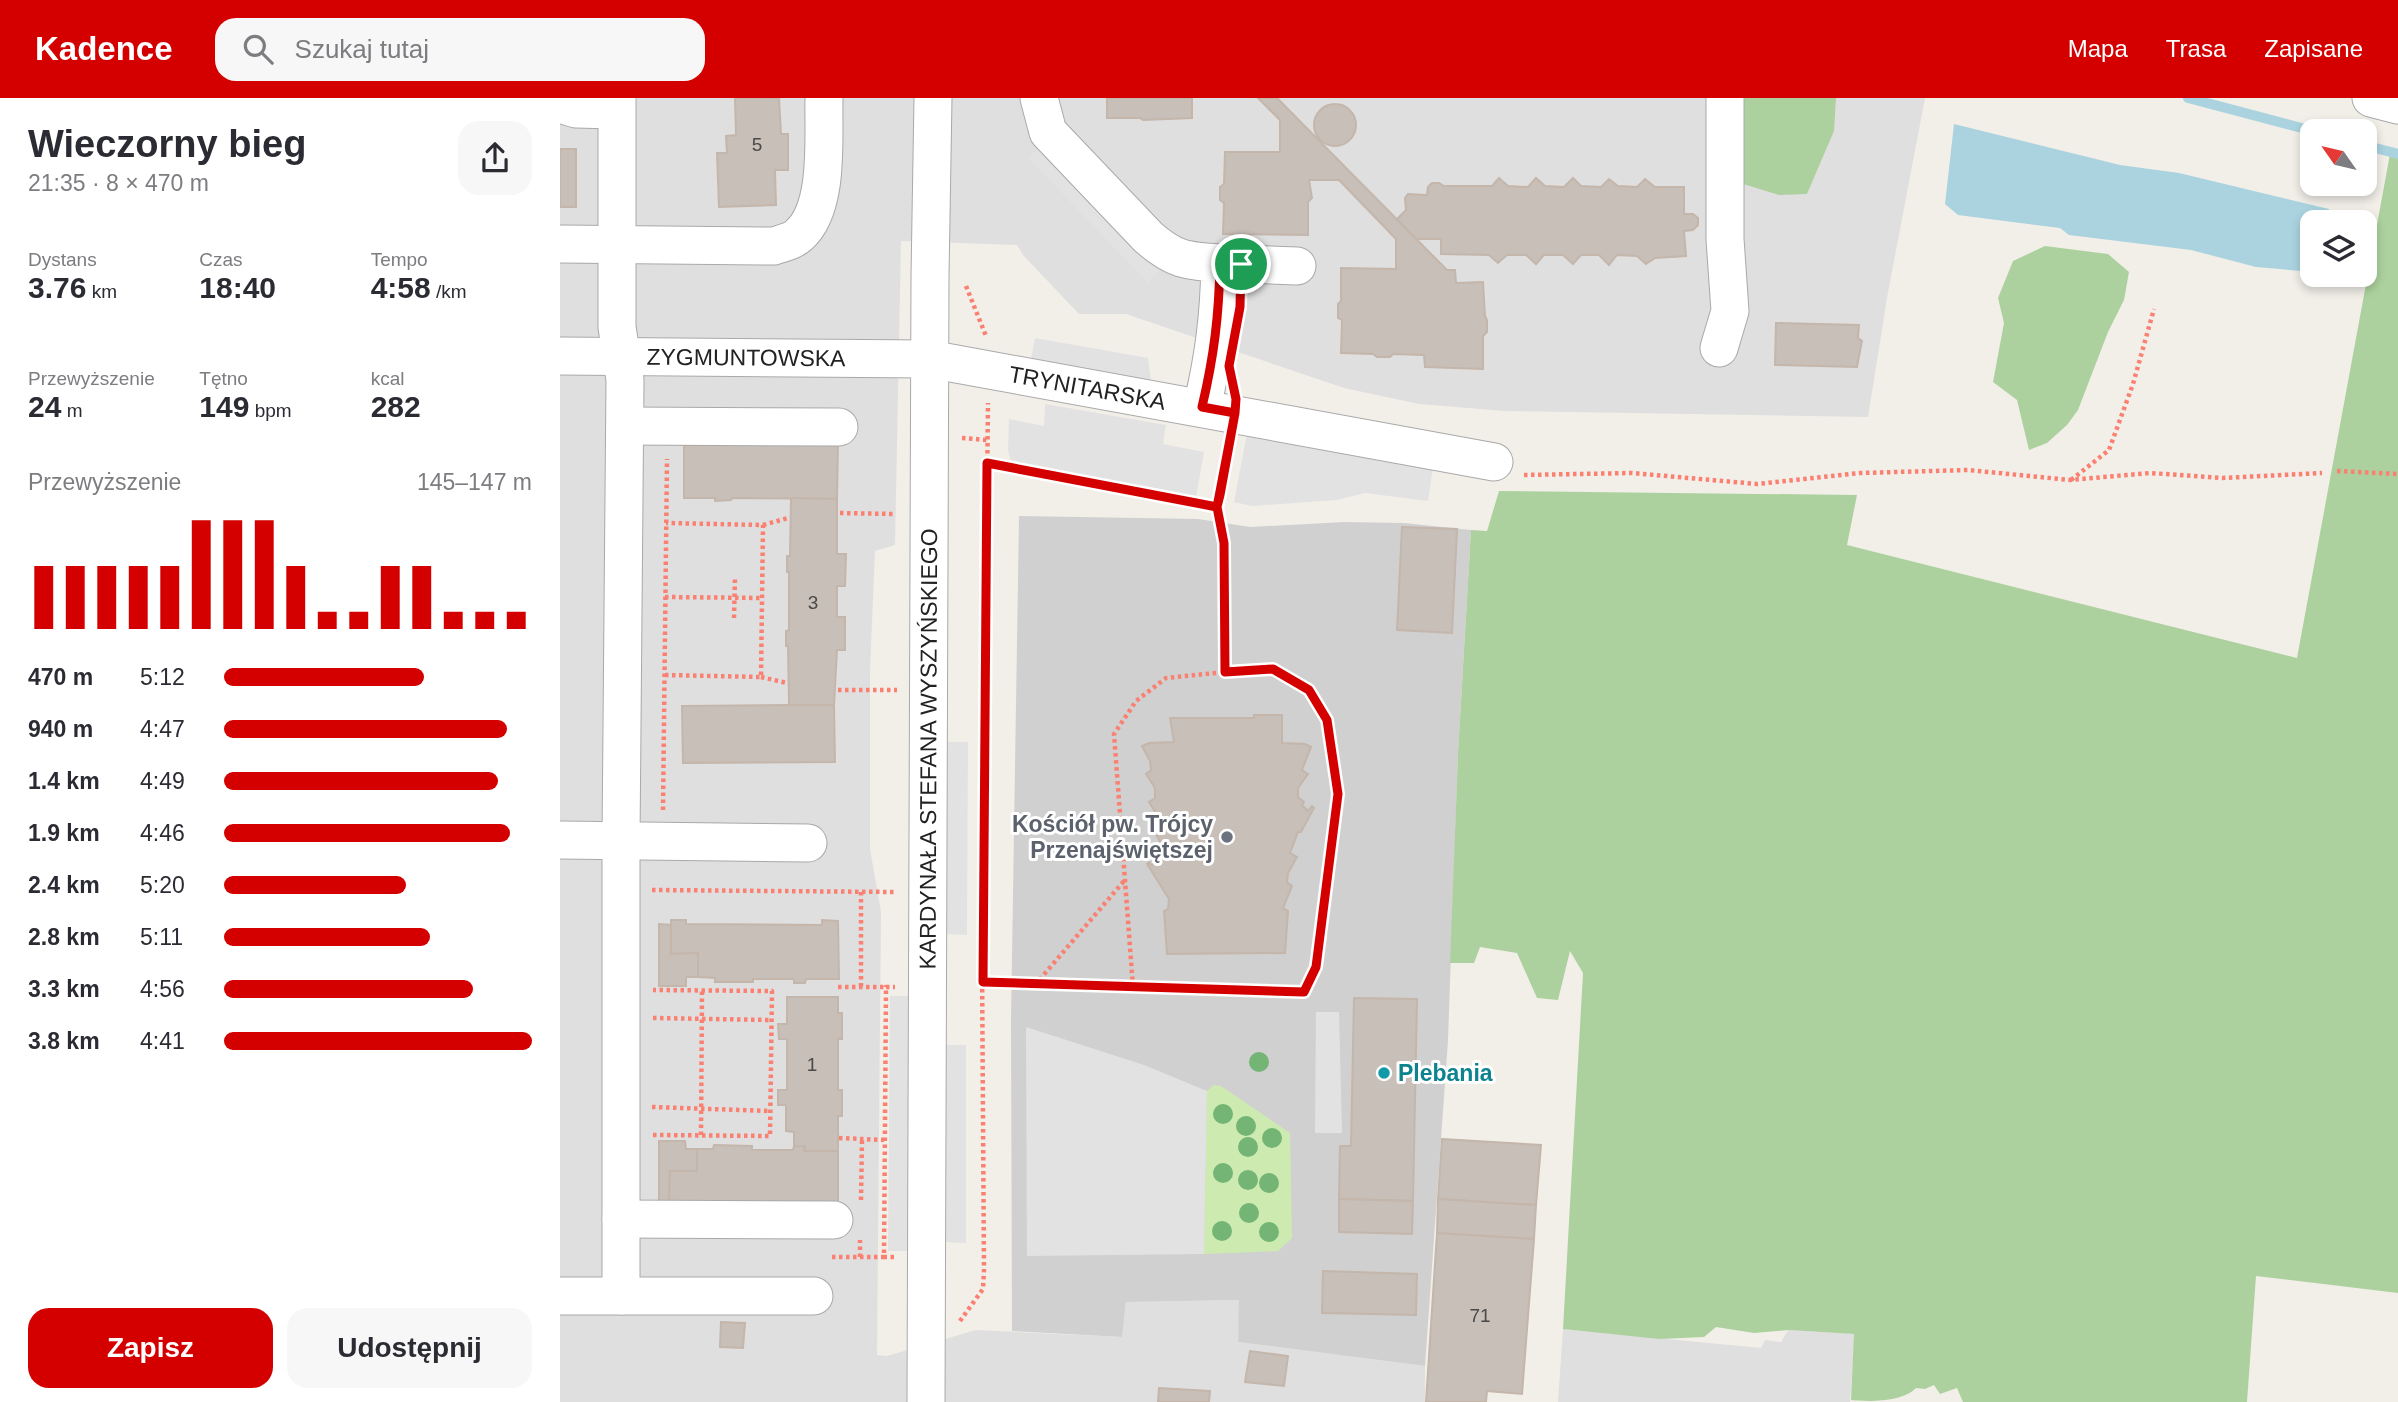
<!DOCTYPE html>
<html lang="pl">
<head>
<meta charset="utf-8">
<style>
  body { margin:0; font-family:Arial,sans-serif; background:#f7f7f7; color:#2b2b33; height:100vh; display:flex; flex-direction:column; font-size:26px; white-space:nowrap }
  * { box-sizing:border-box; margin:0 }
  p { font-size:23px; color:#7c7c81 }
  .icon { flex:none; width:38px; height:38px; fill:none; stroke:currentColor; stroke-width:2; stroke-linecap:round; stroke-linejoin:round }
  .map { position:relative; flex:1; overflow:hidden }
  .panel { display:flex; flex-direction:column; background:#fff; width:560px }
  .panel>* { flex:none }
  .needle { width:46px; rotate:304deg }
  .fabs { position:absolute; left:1740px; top:21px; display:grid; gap:14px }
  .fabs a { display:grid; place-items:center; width:77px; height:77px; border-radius:14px; background:#fff; box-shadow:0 4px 10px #0003; font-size:35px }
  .pin { position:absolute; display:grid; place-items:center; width:60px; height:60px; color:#fff; margin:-30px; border:4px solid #fff; border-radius:50%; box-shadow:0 2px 7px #0007 }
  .round { display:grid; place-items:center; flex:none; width:74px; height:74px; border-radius:21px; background:#f7f7f7 }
  .head { display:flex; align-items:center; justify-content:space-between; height:119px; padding:0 28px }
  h1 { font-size:38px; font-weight:600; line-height:52px }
  .metrics { display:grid; grid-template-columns:repeat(3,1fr); gap:10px; height:119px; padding:7px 28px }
  .metrics div { display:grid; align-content:center }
  .metrics b { font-size:30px; font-weight:600 }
  .metrics small { font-size:19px; font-weight:400 }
  .metrics p { font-size:19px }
  .chart { height:196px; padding:14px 28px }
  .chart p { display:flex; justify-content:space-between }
  .chart svg { width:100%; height:126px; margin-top:7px; stroke:#d40000; stroke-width:6 }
  .primary-button { display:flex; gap:14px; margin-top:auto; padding:14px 28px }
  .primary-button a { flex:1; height:80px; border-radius:21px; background:#d40000; color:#fff; font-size:28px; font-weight:600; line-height:80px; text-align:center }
  .primary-button a+a { background:#f7f7f7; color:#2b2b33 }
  ul { padding:0 28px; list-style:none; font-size:23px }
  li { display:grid; grid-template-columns:112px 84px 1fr; align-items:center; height:52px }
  li i { height:18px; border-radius:9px; background:#d40000 }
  header { display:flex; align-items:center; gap:42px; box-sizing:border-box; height:98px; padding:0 35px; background:#d40000; color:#fff }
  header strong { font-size:33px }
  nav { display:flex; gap:38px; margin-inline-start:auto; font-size:24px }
  .search { width:490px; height:63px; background:#f7f7f7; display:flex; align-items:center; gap:18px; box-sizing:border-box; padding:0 24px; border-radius:21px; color:#7c7c81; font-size:26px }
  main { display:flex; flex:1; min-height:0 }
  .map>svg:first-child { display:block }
</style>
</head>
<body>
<header>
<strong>Kadence</strong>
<div class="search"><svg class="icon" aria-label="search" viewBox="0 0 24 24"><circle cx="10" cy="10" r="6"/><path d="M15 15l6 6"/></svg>Szukaj tutaj</div>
<nav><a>Mapa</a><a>Trasa</a><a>Zapisane</a></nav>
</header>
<main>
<section class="panel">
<div class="head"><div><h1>Wieczorny bieg</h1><p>21:35 · 8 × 470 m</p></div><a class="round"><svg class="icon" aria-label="share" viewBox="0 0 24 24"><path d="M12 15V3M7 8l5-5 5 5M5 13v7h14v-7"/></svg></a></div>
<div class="metrics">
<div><p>Dystans</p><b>3.76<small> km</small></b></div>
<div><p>Czas</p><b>18:40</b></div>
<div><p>Tempo</p><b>4:58<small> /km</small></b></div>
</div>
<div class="metrics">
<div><p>Przewyższenie</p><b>24<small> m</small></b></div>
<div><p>Tętno</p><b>149<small> bpm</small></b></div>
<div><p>kcal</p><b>282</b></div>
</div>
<div class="chart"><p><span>Przewyższenie</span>145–147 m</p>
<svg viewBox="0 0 160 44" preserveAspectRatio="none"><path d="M5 44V22M15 44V22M25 44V22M35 44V22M45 44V22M55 44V6M65 44V6M75 44V6M85 44V22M95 44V38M105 44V38M115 44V22M125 44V22M135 44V38M145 44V38M155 44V38"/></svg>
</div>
<ul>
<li><b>470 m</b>5:12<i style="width:65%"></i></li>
<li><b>940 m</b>4:47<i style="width:92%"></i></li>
<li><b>1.4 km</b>4:49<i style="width:89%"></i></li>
<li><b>1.9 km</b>4:46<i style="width:93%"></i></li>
<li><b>2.4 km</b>5:20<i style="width:59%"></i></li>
<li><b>2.8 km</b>5:11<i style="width:67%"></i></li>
<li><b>3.3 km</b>4:56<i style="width:81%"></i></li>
<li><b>3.8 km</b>4:41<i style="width:100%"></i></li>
</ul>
<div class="primary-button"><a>Zapisz</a><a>Udostępnij</a></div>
</section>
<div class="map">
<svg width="1838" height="1304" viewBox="0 0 1838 1304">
  <rect width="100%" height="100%" fill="#f2efe9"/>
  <!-- residential -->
  <g fill="#e0dfdf">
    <polygon points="0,0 1365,0 1327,200 1308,319 945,313 859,306 784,290 566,216 519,216 463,157 457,147 341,143 335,447 315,453 310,572 310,751 321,814 317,1257 327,1258 416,1232 562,1239 566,1204 680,1202 678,1244 865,1268 865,1304 0,1304"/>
    <polygon points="1003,1231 1201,1250 1205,1242 1221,1244 1228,1232 1295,1236 1290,1304 998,1304"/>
  </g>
  <!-- religious -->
  <polygon fill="#d0d0d0" points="459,418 638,421 690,429 785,424 844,425 911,432 898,655 888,942 865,1268 678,1244 679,1202 566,1204 562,1239 452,1233 451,923"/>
  <!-- grass -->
  <polygon fill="#cdebb0" points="654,987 661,988 730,1035 732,1140 718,1153 644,1156 647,993"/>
  <!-- forest -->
  <g fill="#add19e">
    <polygon points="1180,0 1276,0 1274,33 1247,96 1219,97 1180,85"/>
    <path d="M 1830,56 L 1838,58 L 1838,1195 L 1696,1178 L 1687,1304 L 1403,1304 L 1397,1290 L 1380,1296 L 1374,1287 L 1365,1291 L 1356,1290 C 1343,1304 1309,1304 1291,1302 L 1294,1236 L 1228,1232 L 1194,1235 L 1156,1229 L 1144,1239 L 1099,1241 L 1003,1231 L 1023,875 L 1010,853 L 998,902 L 977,900 L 957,855 L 920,849 L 914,865 L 890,865 L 898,655 L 911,432 L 927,433 L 939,393 L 1297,397 L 1287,447 L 1737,560 Z"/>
    <polygon points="1485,148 1548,156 1569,174 1564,202 1548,234 1518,312 1507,327 1487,345 1469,352 1457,302 1433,284 1444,225 1438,200 1453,163"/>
  </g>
  <!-- parking -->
  <g fill="#e2e2e2">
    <polygon points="482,47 602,171 588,185 468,60"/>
    <polygon points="475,240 588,260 591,283 471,261"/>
    <polygon points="693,304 878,335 868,403 805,395 777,402 692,408 674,404"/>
    <polygon points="485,306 606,327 603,346 644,354 636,399 451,364 448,352 449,321 484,328"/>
    <polygon points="386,644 408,644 407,837 385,836"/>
    <polygon points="330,898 352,898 349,1153 328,1153"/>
    <polygon points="756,914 779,914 782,1035 755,1035"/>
    <polygon points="466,929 584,967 647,993 644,1156 467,1158"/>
    <polygon points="384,947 406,947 406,1145 383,1144"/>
  </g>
  <!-- water -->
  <polygon fill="#aad3df" points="1394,26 1560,67 1619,75 1769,111 1767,124 1752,124 1752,174 1696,169 1631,152 1509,137 1500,130 1398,117 1385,106"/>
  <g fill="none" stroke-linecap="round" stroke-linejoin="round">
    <!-- stream -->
    <g stroke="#aad3df" stroke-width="10">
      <polyline points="1628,0 1753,33"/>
      <polyline points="1804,47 1838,56"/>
    </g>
  </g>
  <!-- building -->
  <g fill="#c7bfb8" stroke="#c4b6ab" stroke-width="2">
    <polygon points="175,0 219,0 221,36 228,36 228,72 215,72 216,107 159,109 157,55 167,55 166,38 176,37"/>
    <polygon points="547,0 632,0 632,20 583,22 580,20 547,20"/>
    <polygon points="698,0 717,0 887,172 895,172 896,185 923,184 925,218 927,222 927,234 923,238 923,271 865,269 864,257 833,256 830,259 817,259 813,256 781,255 782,222 778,220 778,206 781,203 781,170 836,171 836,141 779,82 749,82 752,100 748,104 748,137 663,136 664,105 660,102 660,89 664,86 665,54 720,54 720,22"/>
    <circle cx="775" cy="27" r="21"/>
    <rect x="0" y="51" width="16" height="58"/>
    <polygon points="939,80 948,88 968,89 976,80 985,88 1004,89 1013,80 1021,88 1041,89 1049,81 1058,88 1077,89 1085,81 1095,89 1124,89 1124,116 1133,116 1138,120 1138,127 1133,132 1124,133 1126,158 1095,160 1086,166 1077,158 1057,157 1049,167 1039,157 1021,157 1013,166 1003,157 984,157 976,166 966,157 947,157 938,165 929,157 881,156 881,141 856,141 837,121 846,112 845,100 848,96 867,97 868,89 872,85 879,85 884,88 932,88"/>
    <polygon points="1216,225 1299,227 1298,240 1302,243 1297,269 1215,267"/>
    <polygon points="124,344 278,344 277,401 172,400 171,402 155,403 155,400 124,400"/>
    <polygon points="231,400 277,401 277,456 286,456 285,488 277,488 277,519 285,519 285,552 277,552 274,607 229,607 228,548 226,548 226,533 229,532 229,474 227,474 227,458 230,458"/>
    <polygon points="842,429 897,431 892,535 837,532"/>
    <polygon points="229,607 274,607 275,664 123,665 122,608"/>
    <polygon points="694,617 722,617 722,645 745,646 751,649 742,672 748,676 738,690 738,699 744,704 742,707 748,713 752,708 754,710 741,734 738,734 730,755 737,759 728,775 727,784 732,788 723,810 728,813 725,855 607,856 604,813 608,811 609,801 587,766 589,764 591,767 599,763 597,759 602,756 602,747 593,731 598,728 599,720 589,704 595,700 595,690 586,676 591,672 590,663 582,648 589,645 614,644 610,620 694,620"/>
    <polygon points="111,822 126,822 126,826 262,827 262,822 278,823 279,881 246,881 245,885 234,885 234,881 193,881 193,884 155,884 155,880 138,879 138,855 111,856"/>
    <polygon points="99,826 111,827 111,856 138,855 138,879 126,879 126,888 99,888"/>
    <polygon points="227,899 278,899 278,915 282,915 282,941 278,941 278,992 282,992 282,1018 278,1018 278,1053 244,1053 245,1048 234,1048 234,1034 226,1033 226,1007 218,1007 218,992 227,992 227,941 219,941 218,926 227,926"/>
    <polygon points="794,900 857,901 853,1103 779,1101 780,1048 791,1048"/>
    <polygon points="882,1041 981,1047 976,1107 878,1101"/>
    <polygon points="99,1043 125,1043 126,1051 137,1051 137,1073 110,1073 109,1105 99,1105"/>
    <polygon points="154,1047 192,1048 192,1052 233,1052 234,1048 245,1048 244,1053 278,1053 278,1110 109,1109 110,1073 137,1073 137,1051 153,1051"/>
    <polygon points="779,1101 853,1103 852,1136 779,1134"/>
    <polygon points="878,1101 976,1107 974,1141 877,1135"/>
    <polygon points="877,1135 974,1141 962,1296 927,1293 926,1304 866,1304"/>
    <polygon points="763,1173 857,1176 856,1217 762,1215"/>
    <polygon points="161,1224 185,1225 183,1250 160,1249"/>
    <polygon points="690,1253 728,1258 724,1288 685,1284"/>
    <polygon points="599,1290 650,1293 649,1304 598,1304"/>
  </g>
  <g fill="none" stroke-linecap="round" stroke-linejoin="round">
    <defs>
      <g id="minor">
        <path d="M 479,0 L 488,34 L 588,139 C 614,162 626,163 660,165 C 659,218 654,258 642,309"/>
        <polyline points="1811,0 1838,7"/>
        <polyline points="0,6 16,11 56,12"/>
        <path d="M 0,146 L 214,148 C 222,145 233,143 239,137 C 270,110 263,39 264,0"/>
        <polyline points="660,165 737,168"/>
        <polyline points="1159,250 1170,213 1165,141 1165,0"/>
        <path id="s1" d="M 0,258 L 369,261 L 934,364"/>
        <polyline points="65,328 279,329"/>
        <polyline points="0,742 248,745"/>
        <polyline points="61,1121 274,1122"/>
        <polyline points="0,1198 61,1198 61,743 65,282 57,229 57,0"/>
        <polyline points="61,1198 254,1198"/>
        <path id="s2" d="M 366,1304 L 370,179 L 373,0"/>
      </g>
    </defs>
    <!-- minor casing -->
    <use href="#minor" stroke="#a9a9a9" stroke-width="39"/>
    <!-- path -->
    <g stroke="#fa8072" stroke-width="4.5" stroke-dasharray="3.5 3.5" stroke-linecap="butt">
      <polyline points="406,188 426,238"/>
      <polyline points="402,340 427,342"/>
      <polyline points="427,365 657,409"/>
      <polyline points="1777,373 1838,376"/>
      <polyline points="964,377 1072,375 1197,386 1300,375 1408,372 1510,382 1590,375 1662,380 1762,375"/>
      <polyline points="1511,382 1549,352 1573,286 1594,211"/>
      <polyline points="280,415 335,416"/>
      <polyline points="203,427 228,420"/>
      <polyline points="105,499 202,500"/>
      <polyline points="174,520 175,478"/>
      <polyline points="105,577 201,579 203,427 106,425"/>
      <polyline points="201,579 227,585"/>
      <polyline points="278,592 337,592"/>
      <polyline points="103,712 107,361"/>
      <polyline points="92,792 335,794"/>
      <polyline points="301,794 301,889"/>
      <polyline points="423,884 744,894 756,869 777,696 767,622 749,592 713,571 665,574 664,445 657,409 669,347"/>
      <polyline points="475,887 564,783"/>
      <polyline points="278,889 326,889"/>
      <polyline points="573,889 554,636 576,603 606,580 665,574"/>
      <polyline points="93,920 211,922"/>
      <polyline points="92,1009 210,1013"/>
      <polyline points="93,1037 210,1038 212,893 93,892"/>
      <polyline points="141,1037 142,893"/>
      <polyline points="279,1040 324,1042"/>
      <polyline points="301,1102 302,1041"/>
      <polyline points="272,1159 324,1159"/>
      <polyline points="300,1159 300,1142"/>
      <polyline points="334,1159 324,1159 326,889 335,889"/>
      <polyline points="400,1223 423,1191 424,1173 422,862 428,305"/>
    </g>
    <!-- minor -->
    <use href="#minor" stroke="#fff" stroke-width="37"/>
  </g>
  <!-- trees -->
  <g fill="#74b475">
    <circle cx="699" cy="964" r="10"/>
    <circle cx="663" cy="1016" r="10"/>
    <circle cx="686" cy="1028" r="10"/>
    <circle cx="712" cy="1040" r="10"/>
    <circle cx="688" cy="1049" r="10"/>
    <circle cx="663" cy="1075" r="10"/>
    <circle cx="688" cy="1082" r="10"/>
    <circle cx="709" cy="1085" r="10"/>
    <circle cx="689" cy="1115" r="10"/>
    <circle cx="662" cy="1133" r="10"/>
    <circle cx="709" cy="1134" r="10"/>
  </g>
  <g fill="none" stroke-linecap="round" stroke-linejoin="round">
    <defs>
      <path id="route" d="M 681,166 L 660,165 C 659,218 654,258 642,309 L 675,315 L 657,409 L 664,445 L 665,574 L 713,571 L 749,592 L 767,622 L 778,696 L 756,869 L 744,894 L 423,884 L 427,365 L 657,409 L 660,397 L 675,315 L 676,301 L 669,268 L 680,209 L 681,166"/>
    </defs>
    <!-- route casing -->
    <use href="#route" stroke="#fff" stroke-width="14"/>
    <!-- route -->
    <use href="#route" stroke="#d40000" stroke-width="9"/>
  </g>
  <!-- markers -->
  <circle fill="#6b7280" stroke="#fff" stroke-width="2.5" cx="667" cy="739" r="7"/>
  <circle fill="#0f9aa8" stroke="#fff" stroke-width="2.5" cx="824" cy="975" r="7"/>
  <g text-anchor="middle" stroke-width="6" stroke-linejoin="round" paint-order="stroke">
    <!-- number labels -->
    <g font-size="19" fill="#4b4948">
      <text x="197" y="53">5</text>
      <text x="253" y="511">3</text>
      <text x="252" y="973">1</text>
      <text x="920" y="1224">71</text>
    </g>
    <!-- street labels -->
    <g font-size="23" fill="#222" stroke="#fff">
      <text dy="8" stroke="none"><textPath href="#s1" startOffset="186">ZYGMUNTOWSKA</textPath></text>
      <text dy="8" stroke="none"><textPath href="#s1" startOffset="530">TRYNITARSKA</textPath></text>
      <text dy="8" stroke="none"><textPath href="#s2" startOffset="653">KARDYNAŁA STEFANA WYSZYŃSKIEGO</textPath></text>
    </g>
    <!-- worship labels -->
    <g font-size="23" font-weight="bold" fill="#5b616d" stroke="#fff" text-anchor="end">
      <text x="653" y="734">Kościół pw. Trójcy<tspan x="653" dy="26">Przenajświętszej</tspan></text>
    </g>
    <!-- culture labels -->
    <g font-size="23" font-weight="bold" fill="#0d838f" stroke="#fff" text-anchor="start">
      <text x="838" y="983">Plebania</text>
    </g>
  </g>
</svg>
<div class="fabs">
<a><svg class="needle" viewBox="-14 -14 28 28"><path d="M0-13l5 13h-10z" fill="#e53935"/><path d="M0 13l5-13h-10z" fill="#7c7c81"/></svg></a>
<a><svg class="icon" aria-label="layers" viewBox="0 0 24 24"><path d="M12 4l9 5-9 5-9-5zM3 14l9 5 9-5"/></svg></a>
</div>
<div class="pin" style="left:681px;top:166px;background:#1e9e55"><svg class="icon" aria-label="arrive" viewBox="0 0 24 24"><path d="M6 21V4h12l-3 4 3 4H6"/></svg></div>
</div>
</main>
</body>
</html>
